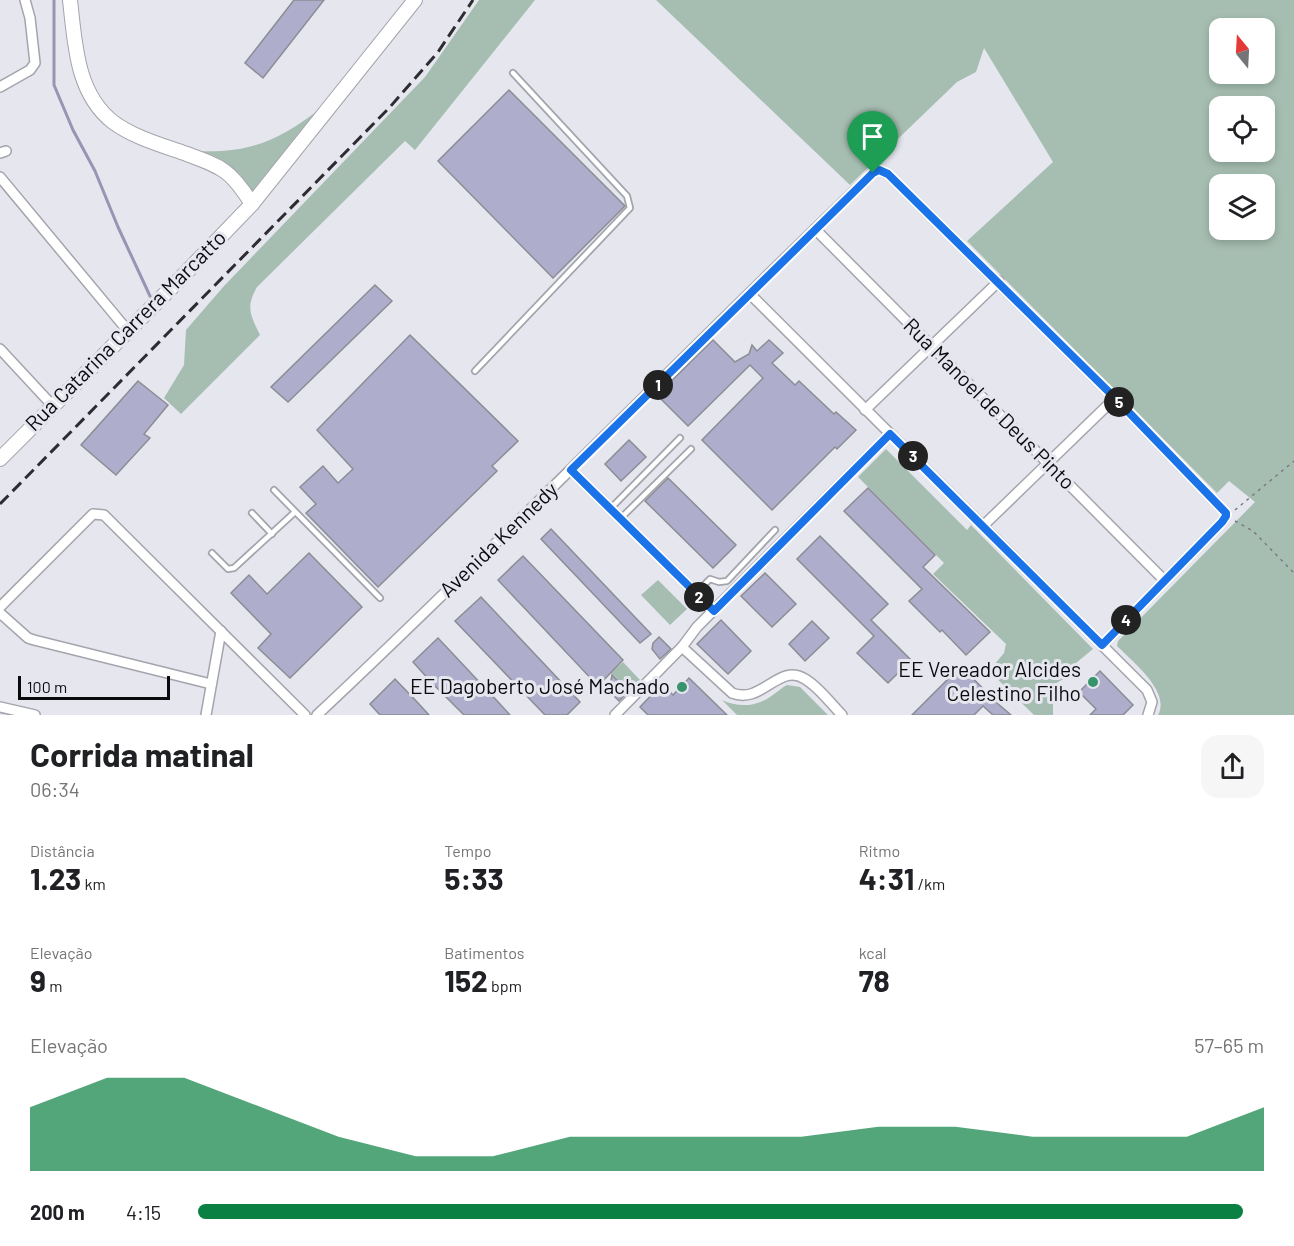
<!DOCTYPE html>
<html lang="pt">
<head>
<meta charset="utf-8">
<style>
  body { margin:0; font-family:Barlow,sans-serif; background:#f6f6f6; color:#202124; height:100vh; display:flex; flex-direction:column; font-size:22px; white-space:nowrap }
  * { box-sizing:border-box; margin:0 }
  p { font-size:20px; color:#757577 }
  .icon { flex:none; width:33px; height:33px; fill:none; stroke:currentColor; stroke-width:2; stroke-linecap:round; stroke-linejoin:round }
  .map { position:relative; height:715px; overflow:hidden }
  .panel { display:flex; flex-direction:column; background:#fff; flex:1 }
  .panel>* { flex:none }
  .needle { width:39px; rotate:342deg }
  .controls { position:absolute; left:1209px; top:18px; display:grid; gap:12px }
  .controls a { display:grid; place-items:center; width:66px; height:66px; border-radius:12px; background:#fff; box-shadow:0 3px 9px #0003; font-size:30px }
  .scale { position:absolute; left:18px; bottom:15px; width:152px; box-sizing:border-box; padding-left:6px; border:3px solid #0b0b0e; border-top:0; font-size:16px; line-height:21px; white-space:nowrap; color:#0b0b0e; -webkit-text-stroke:4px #e6e6ef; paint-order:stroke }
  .pin { position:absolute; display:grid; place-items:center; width:51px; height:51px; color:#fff; margin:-62px -26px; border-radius:50% 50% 50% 0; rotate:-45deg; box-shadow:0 0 6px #0007 }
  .pin .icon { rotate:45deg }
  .km { position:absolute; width:30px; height:30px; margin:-15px; border-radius:50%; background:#222; color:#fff; font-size:16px; line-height:30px; text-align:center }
  .round { display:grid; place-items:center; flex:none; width:63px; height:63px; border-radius:18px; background:#f6f6f6 }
  .head { display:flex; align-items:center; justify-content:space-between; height:102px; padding:0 30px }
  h1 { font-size:33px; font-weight:700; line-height:45px }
  .metrics { display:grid; grid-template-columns:repeat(3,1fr); gap:9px; height:102px; padding:6px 30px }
  .metrics div { display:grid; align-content:center }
  .metrics b { font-size:30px; font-weight:700 }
  .metrics small { font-size:16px; font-weight:400 }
  .metrics p { font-size:16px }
  .chart { height:168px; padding:12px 30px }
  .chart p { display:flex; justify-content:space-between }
  .chart svg { width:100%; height:108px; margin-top:6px; fill:#0b8043; opacity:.7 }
  ul { padding:0 30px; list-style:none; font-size:20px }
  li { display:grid; grid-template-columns:96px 72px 1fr; align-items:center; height:45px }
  li i { height:15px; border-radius:8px; background:#0b8043 }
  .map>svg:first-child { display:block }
</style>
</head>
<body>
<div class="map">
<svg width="1294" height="715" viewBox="0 0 1294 715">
  <rect width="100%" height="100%" fill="#e6e6ef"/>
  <!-- green -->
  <g fill="#a6beb1" fill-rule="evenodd">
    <path d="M 479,0 L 535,0 L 415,150 L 405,141 L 257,287 C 245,308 251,316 260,335 L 181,414 L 164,398 L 184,365 L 186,330 L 224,286 L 425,77 Z"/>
    <path d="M 656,0 L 1294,0 L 1294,715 L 1158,715 C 1171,692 1132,661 1117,646 L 1118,641 L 1255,502 L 1229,481 L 1217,493 L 967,241 L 1053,162 L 984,48 L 976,72 L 957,82 L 850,185 ZM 1220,28 L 1264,28 L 1264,74 L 1220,74 ZM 1220,106 L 1264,106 L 1264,152 L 1220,152 ZM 1220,184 L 1264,184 L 1264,230 L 1220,230 Z"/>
    <path d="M 320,109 L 251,193 L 240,174 L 197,151 C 250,153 278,141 320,109 Z"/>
    <polygon points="886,449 967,530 971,525 1093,649 1076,663 1071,675 1047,688 1053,702 1053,715 1034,715 989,671 1004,653 1006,644 933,574 944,563 858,477"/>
    <polygon points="658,580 687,609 670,625 641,595"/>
    <polygon points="623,662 640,680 628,691 611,673"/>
    <path d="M 787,685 L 800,687 L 828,715 L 737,715 L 722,700 C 739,708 758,707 774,694 C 779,691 781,688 787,685 Z"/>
  </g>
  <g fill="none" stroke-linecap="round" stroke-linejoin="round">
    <!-- stream -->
    <polyline stroke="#9695b3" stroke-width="3" points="54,0 54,85 73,130 95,171 118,227 150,296"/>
  </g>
  <!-- building -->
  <g fill="#aeaecc" stroke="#8c8c95" stroke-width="1.5">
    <polygon points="294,0 324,0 263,78 245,63"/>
    <polygon points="509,90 625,206 553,278 438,161"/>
    <polygon points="375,285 392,301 288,402 271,387"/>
    <polygon points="410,335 518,441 492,466 497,471 378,587 306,513 316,504 300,487 323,466 338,483 353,469 317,430"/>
    <polygon points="713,340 735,362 749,354 752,345 757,351 769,340 783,353 772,363 795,385 799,381 834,414 836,412 856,430 837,449 835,447 772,510 702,440 763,378 750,365 688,426 657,395"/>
    <polygon points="138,381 168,405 144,434 150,438 116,475 81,445"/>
    <polygon points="629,440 646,457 621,481 605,464"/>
    <polygon points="668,478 736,545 713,568 645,501"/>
    <polygon points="868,488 935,555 923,567 990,632 966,655 942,630 940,632 909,601 922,589 844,511"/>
    <polygon points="551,529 651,634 640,643 541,539"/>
    <polygon points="820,536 888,604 871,620 911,660 888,683 857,653 874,636 797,559"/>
    <polygon points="309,553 362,607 290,678 258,648 271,634 231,593 249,575 267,594"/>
    <polygon points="523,556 623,660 598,686 498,580"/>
    <polygon points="765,573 796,604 772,627 741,596"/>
    <polygon points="481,597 580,702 567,715 545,715 455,621"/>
    <polygon points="721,620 751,651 728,674 697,644"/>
    <polygon points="812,621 829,638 805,661 789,644"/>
    <polygon points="659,637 671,649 660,659 652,649 653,643"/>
    <polygon points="438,638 500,704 510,715 464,715 431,682 413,662"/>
    <polygon points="961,666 997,703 1011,715 993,715 983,706 974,715 912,715"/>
    <polygon points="1100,671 1133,705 1123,715 1090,715 1096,709 1079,692"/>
    <polygon points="612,675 628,692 619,701 609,691"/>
    <polygon points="689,678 727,715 648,715 640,707 662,684 673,695"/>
    <polygon points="395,679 419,704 429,715 380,715 370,704"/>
  </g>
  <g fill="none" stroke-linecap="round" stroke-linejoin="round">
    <defs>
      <g id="lane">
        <polyline points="475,371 630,208 627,196 513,73"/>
        <polyline points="274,490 380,598"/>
        <polyline points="611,508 680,438"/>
        <polyline points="252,513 272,534"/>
        <polyline points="621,518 691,449"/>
        <polyline points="212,553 228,569 234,568 295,512"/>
        <polyline points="696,593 710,579 719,582 727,581 775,530"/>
      </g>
      <g id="street">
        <polyline points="0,87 30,70 35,63 30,18 25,0"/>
        <polyline points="0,153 6,151"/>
        <polyline points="0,177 128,331"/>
        <polyline points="815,229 1164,580"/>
        <polyline points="750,294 1147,690 1152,702 1148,715"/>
        <polyline points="0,349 52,405"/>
        <polyline points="865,410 999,281"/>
        <polyline points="571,470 714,611"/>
        <polyline points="983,526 1115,398"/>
        <polyline points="0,607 93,514 104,515 305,715"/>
        <polyline points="0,613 28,638 34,640 211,684"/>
        <path d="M 682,647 L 732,693 C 762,705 779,662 805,679 C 819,687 831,704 842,715"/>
        <polyline points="0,707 35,715"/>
        <polyline points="206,715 221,631"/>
        <path d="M 317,715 C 506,538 686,352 873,173 L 879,170 L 888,174 L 1115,398 L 1226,513 L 1226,516 L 1222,522 L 1102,645"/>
        <polyline points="615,715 682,647 697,627 890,434"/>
      </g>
      <g id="secondary">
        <path d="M 70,0 C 75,43 76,93 113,122 C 133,137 161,145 184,153 C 222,167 230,169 252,204"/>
        <polyline points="0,459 177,282 252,204 415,0"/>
      </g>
    </defs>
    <!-- lane casing -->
    <use href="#lane" stroke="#a4a4ad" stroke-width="8"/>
    <!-- street casing -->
    <use href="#street" stroke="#a4a4ad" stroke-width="12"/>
    <!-- secondary casing -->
    <use href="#secondary" stroke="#a4a4ad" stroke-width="16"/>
    <!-- path -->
    <g stroke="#7a7a80" stroke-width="1.5" stroke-dasharray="3 4.5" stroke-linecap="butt">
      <polyline points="1235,510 1294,461"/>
      <polyline points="1235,521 1253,531 1294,573"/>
    </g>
    <!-- lane -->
    <use href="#lane" stroke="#fff" stroke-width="4.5"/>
    <!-- street -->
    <use href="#street" stroke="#fff" stroke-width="9"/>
    <!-- secondary -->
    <use href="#secondary" stroke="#fff" stroke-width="14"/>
    <!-- rail -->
    <polyline stroke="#2d2d31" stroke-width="3" stroke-dasharray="12 6" stroke-linecap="butt" points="0,504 390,107 438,52 473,0"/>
  </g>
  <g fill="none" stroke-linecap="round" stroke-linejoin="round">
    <defs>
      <polygon id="route" points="879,170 888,174 1115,398 1226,513 1226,516 1222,522 1102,645 890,434 714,611 571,470 873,173"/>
    </defs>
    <!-- route casing -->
    <use href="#route" stroke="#fff" stroke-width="12"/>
    <!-- route -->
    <use href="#route" stroke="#1a73e8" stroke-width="8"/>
  </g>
  <!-- markers -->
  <g fill="#36936b" stroke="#e6e6ef" stroke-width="2">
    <circle cx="1093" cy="682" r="6"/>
    <circle cx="682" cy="687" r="6"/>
  </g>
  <g text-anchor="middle" stroke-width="6" stroke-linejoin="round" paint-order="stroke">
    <!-- street labels -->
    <g font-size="21" fill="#0b0b0e" stroke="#e6e6ef">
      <text transform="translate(126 331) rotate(-45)" y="7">Rua Catarina Carrera Marcatto</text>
      <text transform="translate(989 404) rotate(45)" y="7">Rua Manoel de Deus Pinto</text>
      <text transform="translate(499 540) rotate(-44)" y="7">Avenida Kennedy</text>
    </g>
    <!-- poi labels -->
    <g font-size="21" fill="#0b0b0e" stroke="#e6e6ef" text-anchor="end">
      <text x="1081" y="677">EE Vereador Alcides<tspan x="1081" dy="24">Celestino Filho</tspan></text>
      <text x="670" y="694">EE Dagoberto José Machado</text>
    </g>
  </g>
</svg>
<div class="controls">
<a><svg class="needle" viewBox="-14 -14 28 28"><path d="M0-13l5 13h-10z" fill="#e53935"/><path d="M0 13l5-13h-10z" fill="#757577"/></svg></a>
<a><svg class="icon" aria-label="locate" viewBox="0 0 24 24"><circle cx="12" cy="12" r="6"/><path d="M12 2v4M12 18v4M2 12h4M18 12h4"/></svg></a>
<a><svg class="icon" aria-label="layers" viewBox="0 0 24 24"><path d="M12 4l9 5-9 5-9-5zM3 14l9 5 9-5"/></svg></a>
</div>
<div class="scale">100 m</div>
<div class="pin" style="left:873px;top:173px;background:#1e9e55"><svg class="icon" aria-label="arrive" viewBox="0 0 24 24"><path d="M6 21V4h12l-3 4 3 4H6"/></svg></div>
<b class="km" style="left:658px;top:385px">1</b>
<b class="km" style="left:699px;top:597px">2</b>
<b class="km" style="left:913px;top:456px">3</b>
<b class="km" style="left:1126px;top:620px">4</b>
<b class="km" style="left:1119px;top:402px">5</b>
</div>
<section class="panel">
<div class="head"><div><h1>Corrida matinal</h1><p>06:34</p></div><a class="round"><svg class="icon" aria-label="share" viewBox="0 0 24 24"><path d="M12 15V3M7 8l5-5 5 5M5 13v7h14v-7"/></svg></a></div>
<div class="metrics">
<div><p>Distância</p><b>1.23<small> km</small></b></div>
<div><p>Tempo</p><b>5:33</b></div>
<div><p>Ritmo</p><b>4:31<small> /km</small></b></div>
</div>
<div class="metrics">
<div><p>Elevação</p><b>9<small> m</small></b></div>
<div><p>Batimentos</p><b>152<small> bpm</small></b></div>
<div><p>kcal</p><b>78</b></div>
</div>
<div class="chart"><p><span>Elevação</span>57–65 m</p>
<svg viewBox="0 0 160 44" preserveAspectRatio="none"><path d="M0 44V18L10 6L20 6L30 18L40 30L50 38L60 38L70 30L80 30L90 30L100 30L110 26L120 26L130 30L140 30L150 30L160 18V44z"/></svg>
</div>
<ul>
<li><b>200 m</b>4:15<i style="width:98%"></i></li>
</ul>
</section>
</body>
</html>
